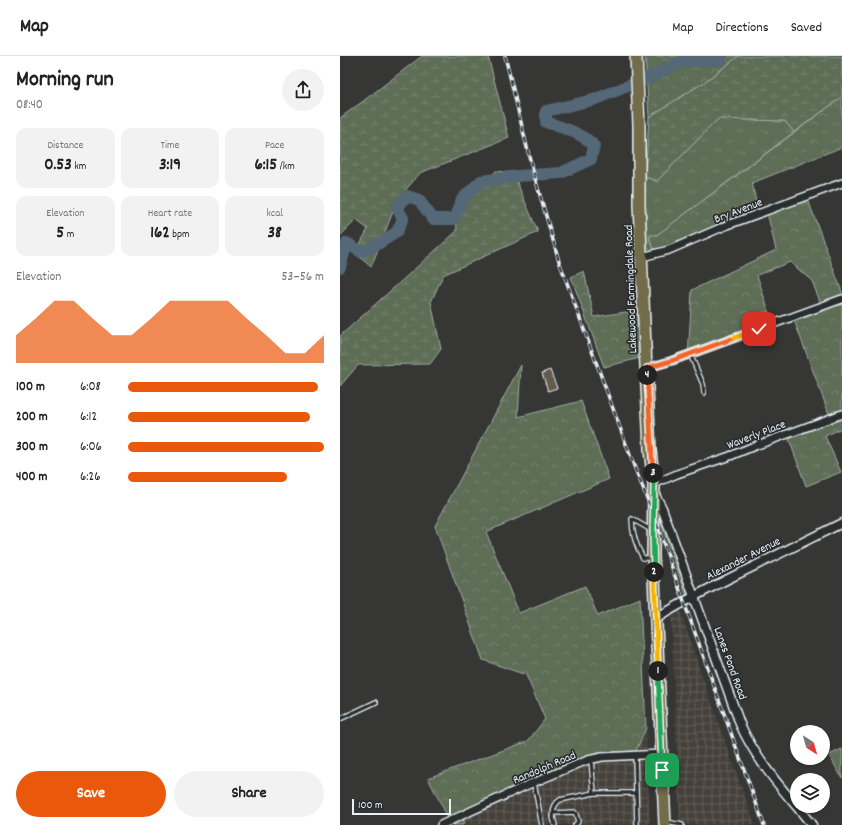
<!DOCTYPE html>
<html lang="en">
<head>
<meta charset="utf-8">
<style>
  body { margin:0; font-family:Dekko,sans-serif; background:#f2f2f2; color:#222; height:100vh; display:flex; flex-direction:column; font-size:15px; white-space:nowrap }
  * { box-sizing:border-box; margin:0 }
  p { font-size:13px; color:#767676 }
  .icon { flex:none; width:22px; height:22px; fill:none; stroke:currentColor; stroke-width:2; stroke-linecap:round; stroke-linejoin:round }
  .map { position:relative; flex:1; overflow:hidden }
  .details { display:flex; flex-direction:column; background:#fff; width:340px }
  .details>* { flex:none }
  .needle { width:26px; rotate:143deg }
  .tools { position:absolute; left:450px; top:669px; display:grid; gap:8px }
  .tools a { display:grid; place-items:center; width:40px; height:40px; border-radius:50%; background:#fff; box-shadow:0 1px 3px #0004; font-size:20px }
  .scale { position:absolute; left:12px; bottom:10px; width:99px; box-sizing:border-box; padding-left:4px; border:2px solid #e8f1f8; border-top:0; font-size:11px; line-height:14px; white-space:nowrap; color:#e8f1f8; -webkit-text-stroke:3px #2a2d2e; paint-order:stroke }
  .pin { position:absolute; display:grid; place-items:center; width:34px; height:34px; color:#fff; margin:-17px; border-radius:8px; box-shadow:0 2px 6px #0006 }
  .km { position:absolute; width:20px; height:20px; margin:-10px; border-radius:50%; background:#222; color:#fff; font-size:11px; line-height:20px; text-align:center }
  .round { display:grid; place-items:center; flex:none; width:42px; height:42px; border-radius:21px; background:#f2f2f2 }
  .summary { display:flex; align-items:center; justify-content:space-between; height:68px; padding:0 16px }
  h1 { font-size:22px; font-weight:800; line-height:30px }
  .figures { display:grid; grid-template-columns:repeat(3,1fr); gap:6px; height:68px; padding:4px 16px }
  .figures div { display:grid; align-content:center; border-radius:10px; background:#f2f2f2; text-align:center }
  .figures b { font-size:17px; font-weight:800 }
  .figures small { font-size:11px; font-weight:400 }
  .figures p { font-size:11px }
  .chart { height:112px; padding:8px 16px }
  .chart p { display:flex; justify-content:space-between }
  .chart svg { width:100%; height:72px; margin-top:4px; fill:#ea580c; opacity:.7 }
  .button { display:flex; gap:8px; margin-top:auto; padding:8px 16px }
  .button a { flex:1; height:46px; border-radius:24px; background:#ea580c; color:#fff; font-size:16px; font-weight:800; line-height:46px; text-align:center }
  .button a+a { background:#f2f2f2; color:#222 }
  ul { padding:0 16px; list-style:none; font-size:13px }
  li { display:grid; grid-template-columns:64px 48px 1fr; align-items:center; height:30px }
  li i { height:10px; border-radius:5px; background:#ea580c }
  header { display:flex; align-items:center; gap:24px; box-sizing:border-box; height:56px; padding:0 20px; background:#fff; border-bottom:1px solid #e0e0e0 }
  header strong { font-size:19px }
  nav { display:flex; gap:22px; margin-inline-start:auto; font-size:14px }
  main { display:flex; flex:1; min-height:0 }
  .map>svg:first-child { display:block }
</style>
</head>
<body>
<header>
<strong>Map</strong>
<nav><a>Map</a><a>Directions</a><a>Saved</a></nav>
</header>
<main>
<section class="details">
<div class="summary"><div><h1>Morning run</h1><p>08:40</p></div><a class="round"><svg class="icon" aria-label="share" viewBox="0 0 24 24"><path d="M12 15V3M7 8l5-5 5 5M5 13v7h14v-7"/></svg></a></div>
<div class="figures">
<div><p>Distance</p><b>0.53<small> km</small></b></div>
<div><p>Time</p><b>3:19</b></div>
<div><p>Pace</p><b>6:15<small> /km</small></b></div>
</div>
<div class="figures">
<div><p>Elevation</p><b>5<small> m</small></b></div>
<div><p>Heart rate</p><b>162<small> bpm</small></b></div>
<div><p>kcal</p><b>38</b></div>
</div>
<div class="chart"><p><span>Elevation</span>53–56 m</p>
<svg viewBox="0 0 160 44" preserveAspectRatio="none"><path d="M0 44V27L10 17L20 6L30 6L40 17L50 27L60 27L70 17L80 6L90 6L100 6L110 6L120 17L130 27L140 38L150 38L160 27V44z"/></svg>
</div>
<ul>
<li><b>100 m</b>6:08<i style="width:97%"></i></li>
<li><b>200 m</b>6:12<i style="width:93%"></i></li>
<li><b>300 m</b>6:06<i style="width:100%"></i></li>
<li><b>400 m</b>6:26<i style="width:81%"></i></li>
</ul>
<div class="button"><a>Save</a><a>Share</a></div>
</section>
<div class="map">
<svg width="502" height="769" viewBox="0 0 502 769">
  <defs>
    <pattern id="industrial-grid" width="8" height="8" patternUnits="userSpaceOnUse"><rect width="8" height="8" fill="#44413b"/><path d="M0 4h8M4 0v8" fill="none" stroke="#5f5d58"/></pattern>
    <pattern id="grass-tufts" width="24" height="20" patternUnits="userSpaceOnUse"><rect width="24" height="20" fill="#5d6d56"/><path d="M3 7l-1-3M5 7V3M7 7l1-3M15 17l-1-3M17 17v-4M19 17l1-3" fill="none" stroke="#74826f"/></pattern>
    <pattern id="forest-crowns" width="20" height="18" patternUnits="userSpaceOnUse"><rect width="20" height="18" fill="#5d6d56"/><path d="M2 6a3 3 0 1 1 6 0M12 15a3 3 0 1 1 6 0" fill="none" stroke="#74826f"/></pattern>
    <pattern id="wetland-marsh" width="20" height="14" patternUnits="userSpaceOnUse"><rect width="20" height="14" fill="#5d6d56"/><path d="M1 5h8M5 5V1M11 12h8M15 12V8" fill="none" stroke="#74826f"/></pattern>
  </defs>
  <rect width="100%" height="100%" fill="#363634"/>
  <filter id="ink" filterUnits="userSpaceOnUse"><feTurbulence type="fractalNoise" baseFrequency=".025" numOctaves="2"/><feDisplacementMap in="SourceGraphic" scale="8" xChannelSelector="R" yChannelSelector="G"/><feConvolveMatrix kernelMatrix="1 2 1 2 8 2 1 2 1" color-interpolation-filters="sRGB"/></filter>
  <g filter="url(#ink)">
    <!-- industrial -->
    <g fill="url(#industrial-grid)">
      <polygon points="338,548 362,620 415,769 340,769 331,552"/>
      <polygon points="306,672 310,769 123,769 125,757 227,712 295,697"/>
    </g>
    <!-- grass -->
    <g fill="url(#grass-tufts)" stroke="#a2afa7">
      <polygon points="378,63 445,65 454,76 317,179 310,180 310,185 315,194 311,195 307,190 305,143 305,121 317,125"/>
      <polygon points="319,456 321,456 348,535 348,537 346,539 319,463"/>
    </g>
    <!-- forest -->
    <g fill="url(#forest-crowns)" stroke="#a2afa7">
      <polygon points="305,0 399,0 363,27 309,61"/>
      <polygon points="502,41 502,91 412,127 418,155 329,191 315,194 310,185 310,179 317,179"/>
      <polygon points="467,141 502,236 502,372 485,380 501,416 466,430 449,383 492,366 454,264 483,253 472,225 450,206 417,219 433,269 348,302 352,234 436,194 427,156"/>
      <polygon points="244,215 254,261 298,254 300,302 264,311 231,221"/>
      <polygon points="181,309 178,361 241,345 269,423 146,476 179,557 245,530 258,560 300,542 306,672 295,697 227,712 125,757 123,769 99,769 109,764 88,722 188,685 205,663 186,619 143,604 95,470"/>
      <polygon points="502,693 502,722 489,699"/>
    </g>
    <!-- wetland -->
    <g fill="url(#wetland-marsh)" stroke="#a2afa7">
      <polygon points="82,0 148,0 169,82 80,117 58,143 31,211 15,197 28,173 16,164 0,180 0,62 22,46"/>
      <polygon points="399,0 502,0 502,41 454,76 445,65 378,63 317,125 305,121 309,61 363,27"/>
      <polygon points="156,115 173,117 198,176 103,219 91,246 101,293 90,308 18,309 0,330 0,280 117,175 116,154"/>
    </g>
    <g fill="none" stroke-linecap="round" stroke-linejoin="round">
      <!-- river -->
      <path stroke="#546777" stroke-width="12" d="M 0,211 L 7,187 L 21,196 L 33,191 L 57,176 L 63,162 L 57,152 L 67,140 L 79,144 L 93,163 L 114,163 L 122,143 L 141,125 L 177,120 L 221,117 L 251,103 L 254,90 C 245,78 220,71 206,66 L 206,55 L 253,44 L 315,19 L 342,5 L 381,3 L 382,0"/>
    </g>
    <!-- building -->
    <polygon fill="#645a4c" stroke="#e8f1f8" points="210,314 217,332 208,335 202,317"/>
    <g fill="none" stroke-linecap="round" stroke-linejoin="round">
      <defs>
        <g id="service">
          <polyline points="350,298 363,328 364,337"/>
          <path d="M 311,474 L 292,463 C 292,477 296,490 303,502 L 312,502"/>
          <polyline points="0,663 36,646"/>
          <polyline points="295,699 297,769"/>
          <polyline points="251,704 254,737"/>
          <polyline points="194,727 202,769"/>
          <polyline points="214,757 234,756 236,758 238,766 235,769"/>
          <polyline points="326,766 342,769"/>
          <path d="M 215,769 C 212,761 212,749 220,744 L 254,737 L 296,737"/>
        </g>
        <g id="minor">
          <polyline points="302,201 329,194 385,170 502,127"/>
          <polyline points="307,312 331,305 502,243"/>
          <polyline points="314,428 337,418 390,400 412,391 502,358"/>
          <polyline points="101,769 183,731 248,704 262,701 322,698"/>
        </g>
        <g id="tertiary">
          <path d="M 314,437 L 322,452 L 400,668 C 418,708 445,736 472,769"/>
          <path d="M 317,562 C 341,547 366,534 392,521 C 428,503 465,485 502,467"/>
        </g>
        <polyline id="primary" points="296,0 299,69 299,148 305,290 310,394 314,428 313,499 325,769"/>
      </defs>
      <!-- service casing -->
      <use href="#service" stroke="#e8f1f8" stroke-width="6"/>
      <!-- minor casing -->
      <use href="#minor" stroke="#e8f1f8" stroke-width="10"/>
      <!-- tertiary casing -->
      <use href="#tertiary" stroke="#e8f1f8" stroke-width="11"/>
      <!-- primary casing -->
      <use href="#primary" stroke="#e8f1f8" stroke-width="14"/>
      <!-- service -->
      <use href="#service" stroke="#2a2d2e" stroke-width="3.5"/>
      <!-- minor -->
      <use href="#minor" stroke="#2a2d2e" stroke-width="7"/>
      <!-- tertiary -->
      <use href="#tertiary" stroke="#2a2d2e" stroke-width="8"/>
      <!-- primary -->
      <use href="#primary" stroke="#726c4b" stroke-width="11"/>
      <defs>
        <polyline id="rail" points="165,0 191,108 219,205 294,410 313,457 344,546 424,769"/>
      </defs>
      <!-- rail casing -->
      <use href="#rail" stroke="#e8f1f8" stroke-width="3.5"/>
      <!-- rail -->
      <use href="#rail" stroke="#2a2d2e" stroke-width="2" stroke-dasharray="6" stroke-linecap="butt"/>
    </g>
  </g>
  <g fill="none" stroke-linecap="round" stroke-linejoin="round" filter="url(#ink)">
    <defs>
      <polyline id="split-1" points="318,615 322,714"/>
      <polyline id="split-2" points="314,516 318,615"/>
      <polyline id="split-3" points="313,417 314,428 313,478 314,516"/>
      <polyline id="split-4" points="307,319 313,417"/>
      <polyline id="split-5" points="307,319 307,312 331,305 394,282"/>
      <polyline id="split-6" points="394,282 419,273"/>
    </defs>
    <!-- split-1 casing -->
    <use href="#split-1" stroke="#fff" stroke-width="8"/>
    <!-- split-2 casing -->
    <use href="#split-2" stroke="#fff" stroke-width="8"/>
    <!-- split-3 casing -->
    <use href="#split-3" stroke="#fff" stroke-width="8"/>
    <!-- split-4 casing -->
    <use href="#split-4" stroke="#fff" stroke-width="8"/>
    <!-- split-5 casing -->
    <use href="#split-5" stroke="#fff" stroke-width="8"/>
    <!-- split-6 casing -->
    <use href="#split-6" stroke="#fff" stroke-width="8"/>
    <!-- split-1 -->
    <use href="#split-1" stroke="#22a559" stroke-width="5"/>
    <!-- split-2 -->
    <use href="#split-2" stroke="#f5b400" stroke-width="5"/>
    <!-- split-3 -->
    <use href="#split-3" stroke="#22a559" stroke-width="5"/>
    <!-- split-4 -->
    <use href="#split-4" stroke="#f0652b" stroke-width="5"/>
    <!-- split-5 -->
    <use href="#split-5" stroke="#f0652b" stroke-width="5"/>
    <!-- split-6 -->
    <use href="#split-6" stroke="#f5b400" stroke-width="5"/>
  </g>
  <g text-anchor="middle" stroke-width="3.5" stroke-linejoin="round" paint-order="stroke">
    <!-- street labels -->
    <g font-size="12" fill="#e8f1f8" stroke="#2a2d2e">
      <text transform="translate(398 154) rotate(-21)" y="4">Bry Avenue</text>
      <text transform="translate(290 233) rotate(-92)" y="4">Lakewood Farmingdale Road</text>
      <text transform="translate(416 378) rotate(-21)" y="4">Waverly Place</text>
      <text transform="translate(403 502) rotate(-27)" y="4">Alexander Avenue</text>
      <text transform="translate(391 607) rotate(70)" y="4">Lanes Pond Road</text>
      <text transform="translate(204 711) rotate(-23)" y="4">Randolph Road</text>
    </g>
  </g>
</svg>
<div class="tools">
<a><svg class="needle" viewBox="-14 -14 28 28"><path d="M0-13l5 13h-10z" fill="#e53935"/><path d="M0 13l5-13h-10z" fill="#767676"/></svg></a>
<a><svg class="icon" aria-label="layers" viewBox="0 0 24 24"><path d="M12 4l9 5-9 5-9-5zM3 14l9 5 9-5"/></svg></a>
</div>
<div class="scale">100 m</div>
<div class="pin" style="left:322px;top:714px;background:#1e9e55"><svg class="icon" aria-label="arrive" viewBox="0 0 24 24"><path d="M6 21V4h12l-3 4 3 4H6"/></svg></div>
<div class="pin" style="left:419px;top:273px;background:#d93025"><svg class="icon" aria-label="check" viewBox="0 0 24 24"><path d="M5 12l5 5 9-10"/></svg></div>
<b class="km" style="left:318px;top:615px">1</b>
<b class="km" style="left:314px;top:516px">2</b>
<b class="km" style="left:313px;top:417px">3</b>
<b class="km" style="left:307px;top:319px">4</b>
</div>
</main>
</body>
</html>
